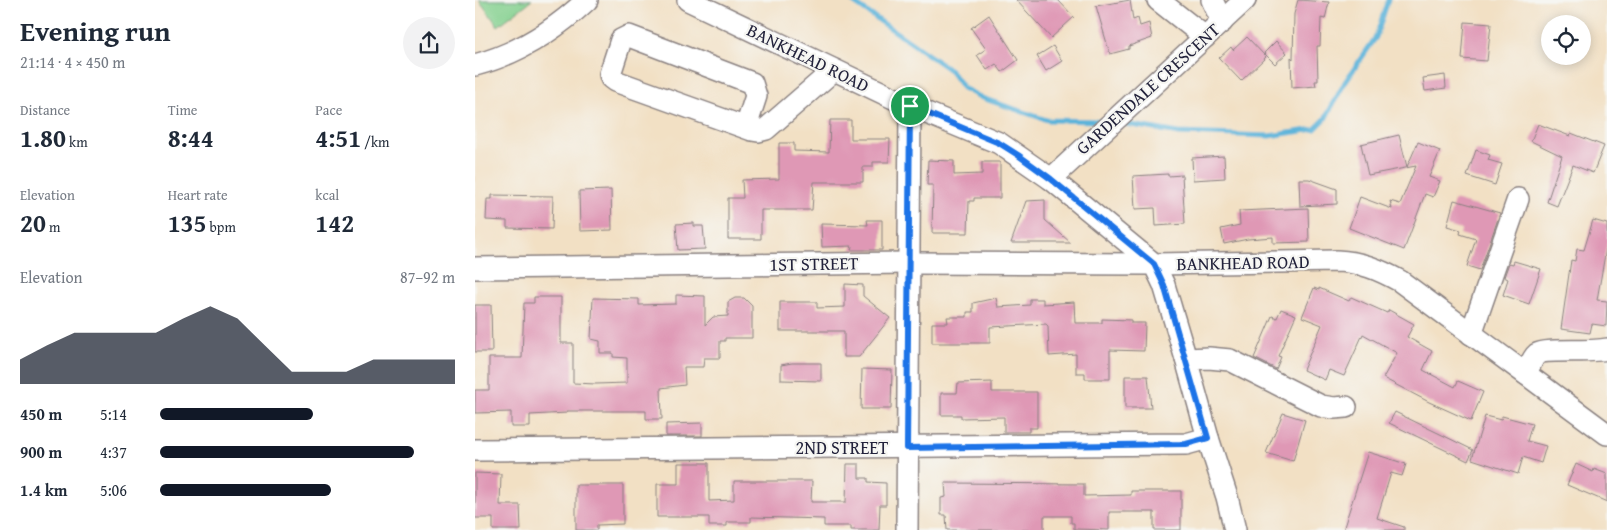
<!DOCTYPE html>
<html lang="en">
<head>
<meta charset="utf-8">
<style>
  body { margin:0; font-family:"Gentium Book Plus",serif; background:#f2f2f3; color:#1f2937; height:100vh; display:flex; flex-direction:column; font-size:19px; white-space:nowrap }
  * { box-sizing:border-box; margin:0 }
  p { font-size:16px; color:#747a83 }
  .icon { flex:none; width:28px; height:28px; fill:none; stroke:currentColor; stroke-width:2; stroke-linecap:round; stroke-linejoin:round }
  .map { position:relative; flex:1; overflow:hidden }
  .details { display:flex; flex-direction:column; background:#fff; width:475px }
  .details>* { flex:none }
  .tools { position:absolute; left:1066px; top:15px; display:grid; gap:10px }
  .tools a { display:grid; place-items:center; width:50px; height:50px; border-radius:50%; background:#fff; box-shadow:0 2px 12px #0003; font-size:25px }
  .pin { position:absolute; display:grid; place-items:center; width:42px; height:42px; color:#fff; margin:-21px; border:2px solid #fff; border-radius:50%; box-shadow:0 1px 5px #0007 }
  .round { display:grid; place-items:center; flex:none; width:52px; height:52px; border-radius:26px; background:#f2f2f3 }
  .overview { display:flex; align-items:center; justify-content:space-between; height:85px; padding:0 20px }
  h1 { font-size:28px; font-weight:700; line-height:38px }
  .stats { display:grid; grid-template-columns:repeat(3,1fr); gap:8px; height:85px; padding:5px 20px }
  .stats div { display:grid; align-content:center }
  .stats b { font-size:25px; font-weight:700 }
  .stats small { font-size:14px; font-weight:400 }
  .stats p { font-size:14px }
  .chart { height:140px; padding:10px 20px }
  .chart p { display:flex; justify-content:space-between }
  .chart svg { width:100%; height:90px; margin-top:5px; fill:#111827; opacity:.7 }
  ul { padding:0 20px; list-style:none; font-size:16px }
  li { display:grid; grid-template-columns:80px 60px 1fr; align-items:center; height:38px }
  li i { height:12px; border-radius:6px; background:#111827 }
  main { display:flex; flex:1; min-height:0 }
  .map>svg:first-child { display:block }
</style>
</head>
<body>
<main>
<section class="details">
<div class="overview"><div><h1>Evening run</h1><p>21:14 · 4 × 450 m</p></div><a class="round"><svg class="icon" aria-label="share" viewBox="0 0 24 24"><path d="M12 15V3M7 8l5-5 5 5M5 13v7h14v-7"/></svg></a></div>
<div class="stats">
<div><p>Distance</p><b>1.80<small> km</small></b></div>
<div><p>Time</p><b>8:44</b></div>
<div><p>Pace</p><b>4:51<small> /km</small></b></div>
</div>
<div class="stats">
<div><p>Elevation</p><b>20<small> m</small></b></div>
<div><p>Heart rate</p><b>135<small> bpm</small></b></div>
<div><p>kcal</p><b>142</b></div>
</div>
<div class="chart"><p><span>Elevation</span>87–92 m</p>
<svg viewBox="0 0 160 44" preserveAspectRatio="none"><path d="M0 44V32L10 25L20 19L30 19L40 19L50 19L60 12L70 6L80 12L90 25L100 38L110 38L120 38L130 32L140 32L150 32L160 32V44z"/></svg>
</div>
<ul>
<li><b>450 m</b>5:14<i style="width:52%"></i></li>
<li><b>900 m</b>4:37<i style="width:86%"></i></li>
<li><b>1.4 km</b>5:06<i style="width:58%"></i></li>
</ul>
</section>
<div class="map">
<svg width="1132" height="530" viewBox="0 0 1132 530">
  <rect width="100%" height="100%" fill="#f6f6f2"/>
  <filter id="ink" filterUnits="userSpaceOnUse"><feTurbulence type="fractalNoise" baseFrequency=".02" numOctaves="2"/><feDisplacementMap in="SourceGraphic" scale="10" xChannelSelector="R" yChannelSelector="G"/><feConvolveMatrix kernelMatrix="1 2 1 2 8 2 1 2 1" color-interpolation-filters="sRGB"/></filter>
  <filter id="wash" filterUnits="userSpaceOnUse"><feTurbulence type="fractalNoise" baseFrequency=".0096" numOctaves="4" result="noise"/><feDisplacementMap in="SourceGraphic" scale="20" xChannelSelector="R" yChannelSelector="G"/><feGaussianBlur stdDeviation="1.12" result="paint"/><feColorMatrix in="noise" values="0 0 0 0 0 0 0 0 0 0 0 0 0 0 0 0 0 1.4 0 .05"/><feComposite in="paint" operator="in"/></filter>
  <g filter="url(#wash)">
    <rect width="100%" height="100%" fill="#f2e0c4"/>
    <!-- green -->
    <polygon fill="#83d08e" stroke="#527964" points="4,0 57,0 23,26"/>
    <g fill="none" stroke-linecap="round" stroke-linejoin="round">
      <!-- stream -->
      <g stroke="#5db4da" stroke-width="5">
        <polyline points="375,0 475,70 488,88 507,98 572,120 630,121"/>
        <polyline points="645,123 704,133 794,136 840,129 850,119 870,82 901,37 913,0"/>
      </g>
    </g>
    <g id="blocks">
      <!-- building -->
      <g fill="#df98b5">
        <polygon points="541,0 583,0 599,17 576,38"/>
        <polygon points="655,0 658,20 663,18 665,26 674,23 677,38 654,46 654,49 635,54 621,6"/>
        <polygon points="823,0 854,2 850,19 846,18 845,46 842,46 843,81 840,81 841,86 817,88 816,57 818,59 819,14"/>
        <polygon points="514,15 543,60 527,72 521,64 512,70 502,55 511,49 496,28"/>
        <polygon points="990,22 1016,24 1012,61 987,59"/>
        <polygon points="772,37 791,57 766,81 744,58 756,47 758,50"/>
        <polygon points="801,41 812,53 800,64 789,53"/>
        <polygon points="578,46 587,61 571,71 562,56"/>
        <polygon points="970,75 971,88 950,91 948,78"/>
        <polygon points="355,120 376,120 376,139 415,139 414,162 398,162 398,167 388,167 388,182 339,182 337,210 286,210 286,239 253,239 253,198 268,198 267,180 304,179 304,143 319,143 319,151 354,152"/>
        <polygon points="1063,124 1095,136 1096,133 1129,146 1118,173 1098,165 1082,206 1072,202 1087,156 1056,141"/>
        <polygon points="924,135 932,167 943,142 965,151 954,177 965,181 958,197 950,194 929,250 874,228 885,197 917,209 915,201 925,204 941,166 893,175 886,144"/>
        <polygon points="1001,150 1015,155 1013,160 1027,164 1020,185 992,176"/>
        <polygon points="749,156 750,178 718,180 717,158"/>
        <polygon points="453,160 479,161 479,175 507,174 507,162 525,162 525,198 499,198 499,201 494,201 493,233 457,233 458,185 452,185"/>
        <polygon points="693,174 693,176 707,175 710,224 681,226 680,208 660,209 658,176"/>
        <polygon points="824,179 834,179 862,189 862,204 825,206"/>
        <polygon points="136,190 137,230 105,231 104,191"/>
        <polygon points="17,195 78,196 77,229 32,228 32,221 11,220 12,199 17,199"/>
        <polygon points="570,200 570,220 596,243 536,243 551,201"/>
        <polygon points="979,200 1025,213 1005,270 992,266 1001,239 985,234 986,230 972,226"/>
        <polygon points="833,208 834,242 798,243 798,237 773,239 749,244 746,229 765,225 764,211"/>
        <polygon points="392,220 407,220 407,250 376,250 377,246 347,247 346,224 393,225"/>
        <polygon points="1118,220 1132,224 1132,243 1122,300 1132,301 1131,326 1117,324 1115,333 1086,329 1096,260 1100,261 1102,249 1109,250"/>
        <polygon points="219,223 219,226 228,226 230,249 203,250 201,224"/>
        <polygon points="1039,261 1066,269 1054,304 1028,295 1033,279 1029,277 1034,263 1038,264"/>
        <polygon points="370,284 388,285 388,296 415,318 384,357 369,357 369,331 305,331 305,302 342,302 342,308 370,307"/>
        <polygon points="839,288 844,290 844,288 874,301 876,297 912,313 914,310 939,324 932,337 957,351 948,370 980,387 983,381 1008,392 996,421 954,402 908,378 922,353 888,334 869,376 854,370 850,380 828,370 847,325 827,317"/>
        <polygon points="201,295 230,296 230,325 238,317 253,316 253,302 260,298 269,298 277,306 277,338 250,338 250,341 245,341 245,358 229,358 228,367 209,367 210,385 186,388 187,419 171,419 171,411 92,411 92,413 55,415 55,427 36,427 36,412 0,413 0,390 14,390 14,358 47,358 49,303 59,303 59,297 86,297 86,343 98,343 98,383 121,384 152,383 152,358 138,357 138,353 125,353 125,341 116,339 118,298 164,299 164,305 201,304"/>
        <polygon points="521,298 523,307 555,305 555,299 568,299 568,304 599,302 600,323 627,323 627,319 656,320 656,323 670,323 669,351 635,350 635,379 610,379 610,373 601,373 601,354 574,356 573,326 571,324 515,327 515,343 457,343 457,323 473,323 472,317 492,317 492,312 498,312 498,303"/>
        <polygon points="0,305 16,305 17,352 0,352"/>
        <polygon points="806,309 821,315 803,356 806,357 801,369 779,358 797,316 802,318"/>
        <polygon points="317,363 346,363 346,381 306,380 306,365"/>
        <polygon points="387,369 417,370 416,409 386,409"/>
        <polygon points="650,376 673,376 676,408 650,408"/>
        <polygon points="517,382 517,392 562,392 562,428 554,428 554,432 529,432 529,417 486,418 486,415 466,415 466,393 482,393 483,383"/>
        <polygon points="920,412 998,450 993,461 914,423"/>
        <polygon points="808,413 830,420 818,461 791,453"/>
        <polygon points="1010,416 1026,420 1027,416 1057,424 1052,441 1071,446 1066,463 1048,457 1043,474 997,459"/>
        <polygon points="227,423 227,436 191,436 191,424"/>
        <polygon points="893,452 931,464 927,476 916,473 902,518 929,527 929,530 868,530"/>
        <polygon points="203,463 234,463 234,501 259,500 259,481 337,481 336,502 371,502 372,464 384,464 384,478 393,478 393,482 411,483 411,505 405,505 404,530 376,530 376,526 349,526 349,519 276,517 276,522 252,522 252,526 234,526 234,517 182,517 182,484 203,484"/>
        <polygon points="1101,464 1118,472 1119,469 1132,474 1132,502 1092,485"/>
        <polygon points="0,473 26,474 25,505 45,505 46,530 18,530 18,518 0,518"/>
        <polygon points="470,483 609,484 609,496 656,495 656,491 706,491 706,530 679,530 679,512 634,512 634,530 599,529 599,523 596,523 596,516 569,516 569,530 472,530 471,515 466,515 466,498 471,497"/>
        <polygon points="101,485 148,485 148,524 122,525 122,530 101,530"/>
      </g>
    </g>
  </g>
  <g filter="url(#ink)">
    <use href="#blocks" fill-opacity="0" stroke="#8a8180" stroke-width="1"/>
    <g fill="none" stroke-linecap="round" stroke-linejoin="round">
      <defs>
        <g id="minor">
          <path d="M 213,0 L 435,106 L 524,143 L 576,179 L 679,264 L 862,261 C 886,262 903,269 925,281 L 1132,434"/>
          <polyline points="683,0 730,37"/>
          <polyline points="737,0 747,22"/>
          <path d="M 0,65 C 42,54 80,30 112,0"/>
          <polyline points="271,127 281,96 277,83 154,36 146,40 135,74 136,78 140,81 277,130 283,131 291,129 359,70"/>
          <polyline points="576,179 770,0"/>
          <polyline points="0,268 434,263 679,264 689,285 711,359 733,438 752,497 760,530"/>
          <polyline points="996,334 1043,199"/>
          <polyline points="711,359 734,358 755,360 846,406 859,408 871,407"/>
          <path d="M 1051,374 C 1054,368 1057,358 1062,354 C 1071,348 1117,353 1132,349"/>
          <polyline points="0,450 711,444 733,438"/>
          <polyline points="432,530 435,106"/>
        </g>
      </defs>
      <!-- minor casing -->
      <use href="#minor" stroke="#8a8180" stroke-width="24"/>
      <!-- minor -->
      <use href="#minor" stroke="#fff" stroke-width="21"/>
    </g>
  </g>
  <g fill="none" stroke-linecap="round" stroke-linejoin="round" filter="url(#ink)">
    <defs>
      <polygon id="route" points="435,106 524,143 543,155 576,179 679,264 689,285 733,438 711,444 432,448"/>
    </defs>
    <!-- route casing -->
    <use href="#route" stroke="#fff" stroke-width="10"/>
    <!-- route -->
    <use href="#route" stroke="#1a73e8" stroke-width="6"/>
  </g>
  <g text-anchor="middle" stroke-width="4.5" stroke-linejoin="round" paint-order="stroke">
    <!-- street labels -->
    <g font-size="18" fill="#22223b" stroke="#f6f6f2">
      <text transform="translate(333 58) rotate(26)" y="6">BANKHEAD ROAD</text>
      <text transform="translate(673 89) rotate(-42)" y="6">GARDENDALE CRESCENT</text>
      <text transform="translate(768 263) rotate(-1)" y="6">BANKHEAD ROAD</text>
      <text transform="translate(339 264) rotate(-1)" y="6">1ST STREET</text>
      <text x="367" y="454">2ND STREET</text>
    </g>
  </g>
</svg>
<div class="tools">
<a><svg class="icon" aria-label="locate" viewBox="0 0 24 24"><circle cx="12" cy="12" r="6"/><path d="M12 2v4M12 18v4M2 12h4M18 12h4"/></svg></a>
</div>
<div class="pin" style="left:435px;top:106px;background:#1e9e55"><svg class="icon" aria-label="arrive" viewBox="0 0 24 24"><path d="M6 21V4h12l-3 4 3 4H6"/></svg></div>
</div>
</main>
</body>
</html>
